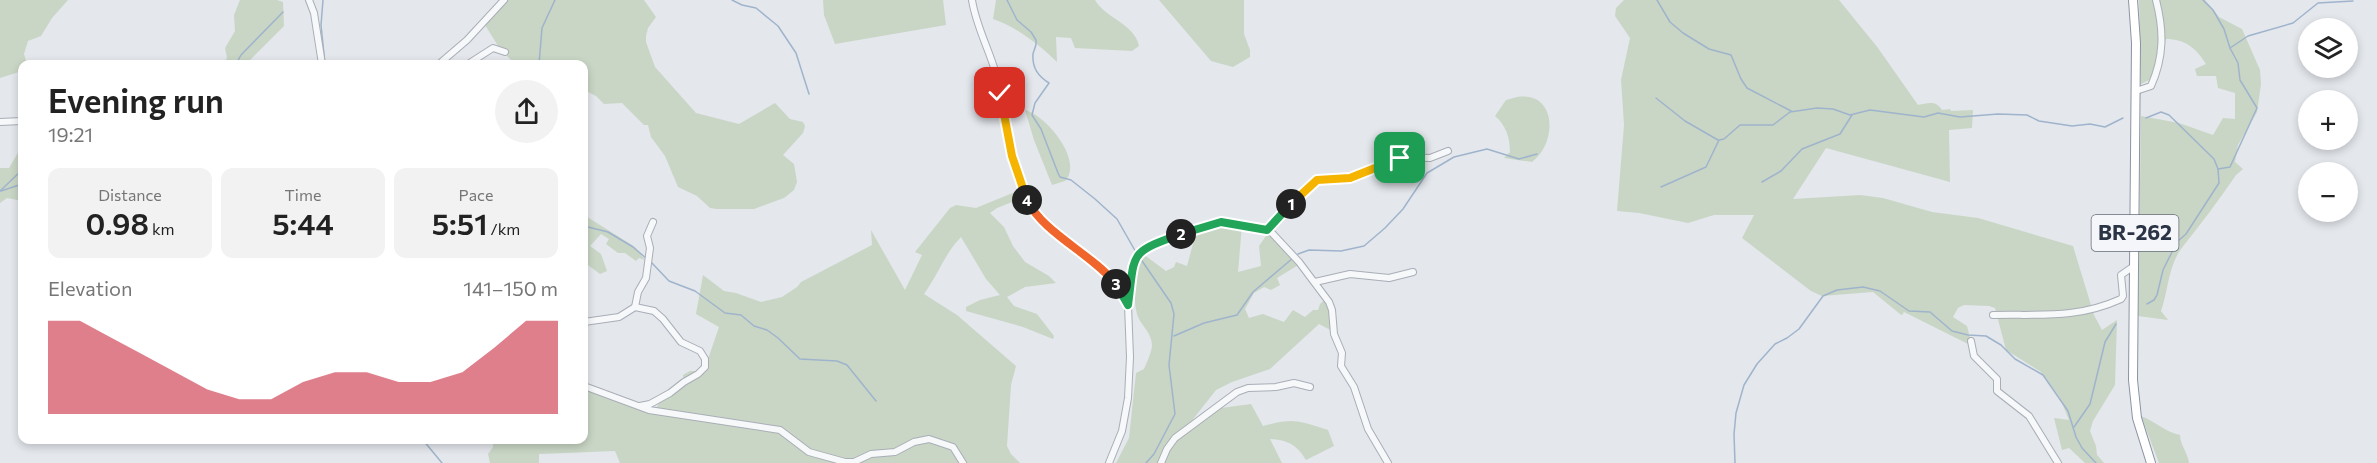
<!DOCTYPE html>
<html lang="en">
<head>
<meta charset="utf-8">
<style>
  body { margin:0; font-family:Commissioner,sans-serif; background:#f2f2f2; color:#222; height:100vh; display:flex; flex-direction:column; font-size:22px; white-space:nowrap }
  * { box-sizing:border-box; margin:0 }
  p { font-size:20px; color:#767676 }
  .icon { flex:none; width:33px; height:33px; fill:none; stroke:currentColor; stroke-width:2; stroke-linecap:round; stroke-linejoin:round }
  .map { position:relative; flex:1; overflow:hidden }
  .details { position:absolute; left:18px; top:60px; width:570px; height:384px; display:flex; flex-direction:column; background:#fff; border-radius:12px; box-shadow:0 3px 9px #0003 }
  .details>* { flex:none }
  .tools { position:absolute; left:2298px; top:18px; display:grid; gap:12px }
  .tools a { display:grid; place-items:center; width:60px; height:60px; border-radius:50%; background:#fff; box-shadow:0 3px 9px #0003; font-size:30px }
  .pin { position:absolute; display:grid; place-items:center; width:51px; height:51px; color:#fff; margin:-26px; border-radius:12px; box-shadow:0 3px 9px #0006 }
  .km { position:absolute; width:30px; height:30px; margin:-15px; border-radius:50%; background:#222; color:#fff; font-size:16px; line-height:30px; text-align:center }
  .round { display:grid; place-items:center; flex:none; width:63px; height:63px; border-radius:32px; background:#f2f2f2 }
  .overview { display:flex; align-items:center; justify-content:space-between; height:102px; padding:0 30px }
  h1 { font-size:33px; font-weight:600; line-height:45px }
  .stats { display:grid; grid-template-columns:repeat(3,1fr); gap:9px; height:102px; padding:6px 30px }
  .stats div { display:grid; align-content:center; border-radius:12px; background:#f2f2f2; text-align:center }
  .stats b { font-size:30px; font-weight:600 }
  .stats small { font-size:16px; font-weight:400 }
  .stats p { font-size:16px }
  .chart { height:168px; padding:12px 30px }
  .chart p { display:flex; justify-content:space-between }
  .chart svg { width:100%; height:108px; margin-top:6px; fill:#d1495b; opacity:.7 }
  .map>svg:first-child { display:block }
</style>
</head>
<body>
<div class="map">
<svg width="2377" height="463" viewBox="0 0 2377 463">
  <rect width="100%" height="100%" fill="#e4e7ec"/>
  <!-- green -->
  <g fill="#c9d6c5">
    <polygon points="0,0 68,0 52,18 41,36 28,41 24,54 27,64 22,64 22,71 0,78"/>
    <polygon points="240,0 277,0 283,2 284,26 246,64 223,64 227,58 225,48 235,31 234,15"/>
    <polygon points="504,0 644,0 656,17 648,28 646,36 646,42 655,67 696,113 739,124 775,103 790,119 803,122 805,126 803,133 783,155 794,164 797,182 794,190 784,198 754,209 717,209 710,208 697,196 678,187 665,156 651,137 648,125 644,125 622,103 604,104 596,96 584,90 584,64 511,64 512,61 500,49 485,25 501,7"/>
    <polygon points="823,0 943,0 946,25 835,44 824,15"/>
    <path d="M 996,0 L 1095,0 C 1105,18 1135,24 1139,46 L 1132,51 L 1075,48 L 1071,38 L 1056,37 L 1057,62 C 1041,46 1015,26 993,19 Z"/>
    <polygon points="1159,0 1244,0 1244,34 1250,50 1250,57 1233,67 1211,61"/>
    <path d="M 1624,0 L 1839,0 L 1878,48 L 1918,105 C 1928,103 1936,100 1942,110 L 1950,109 L 1951,111 L 1973,110 L 1972,128 L 1949,130 L 1950,182 L 1826,148 L 1793,199 L 1860,195 L 1883,198 L 1932,212 L 1978,218 L 2073,246 L 2094,315 L 2102,330 L 2117,320 L 2115,385 L 2093,421 L 2090,431 L 2096,446 L 2097,455 L 2104,463 L 2085,463 L 2069,448 L 2062,450 L 2054,418 L 2069,420 L 2060,398 L 2041,372 L 2006,350 L 1995,308 L 1989,306 L 1964,305 L 1958,308 L 1953,317 L 1967,326 L 1972,346 L 1904,312 L 1902,315 L 1900,314 L 1873,292 L 1822,296 L 1811,291 L 1742,238 L 1754,215 L 1714,215 L 1688,223 L 1639,213 L 1617,211 L 1624,125 L 1621,80 L 1630,38 L 1615,16 L 1616,8 Z"/>
    <path d="M 2139,0 L 2205,0 L 2219,17 L 2242,29 L 2260,70 L 2261,84 L 2257,112 L 2238,145 L 2235,162 L 2243,169 L 2236,175 C 2219,200 2200,225 2181,249 C 2168,267 2168,292 2161,311 L 2168,320 L 2138,316 L 2141,116 L 2179,123 L 2213,135 L 2223,118 L 2235,119 L 2235,93 L 2218,88 L 2216,76 L 2197,76 L 2195,69 L 2206,64 C 2196,48 2185,39 2166,39 L 2155,77 L 2141,84 Z"/>
    <path d="M 1517,97 C 1558,91 1557,144 1532,162 L 1504,158 L 1510,152 C 1510,138 1506,125 1495,116 L 1506,100 Z"/>
    <path d="M 1025,110 C 1046,115 1084,161 1065,181 L 1052,185 L 1034,140 Z"/>
    <polygon points="22,146 22,201 7,198 0,203 0,168 9,168"/>
    <path d="M 1025,188 L 1029,192 L 1017,200 L 997,208 L 990,213 L 1004,227 L 1013,246 L 1025,262 L 1049,276 L 1056,283 L 1025,287 L 1007,297 L 1014,306 L 1037,314 L 1054,336 L 1053,339 L 1023,327 L 966,311 L 966,307 L 980,300 L 1000,295 L 986,279 L 961,237 C 945,253 938,275 924,294 L 957,315 L 1016,366 L 1011,385 L 1007,446 L 1011,454 L 1020,463 L 620,463 L 615,451 L 539,454 L 539,463 L 490,463 L 488,454 L 493,447 L 493,440 L 584,440 L 584,383 L 604,393 L 619,395 L 655,410 L 661,400 L 662,393 L 684,382 L 683,375 L 690,371 L 704,371 L 719,327 L 696,314 L 703,275 L 724,291 L 736,293 L 761,302 L 782,297 L 797,287 L 801,282 L 872,245 L 871,230 L 905,290 L 922,255 L 915,252 L 950,208 L 956,205 L 976,208 Z"/>
    <polygon points="584,215 635,247 645,260 639,258 636,261 625,253 618,253 606,244 609,239 601,234 590,246 601,254 607,271 600,274 584,262"/>
    <path d="M 1222,223 L 1242,225 L 1238,272 L 1261,266 L 1259,246 L 1268,233 L 1272,234 L 1300,264 L 1277,278 L 1280,285 L 1271,290 L 1264,287 L 1254,293 L 1245,309 L 1249,318 L 1263,314 L 1284,322 L 1293,310 L 1305,317 L 1313,310 L 1318,310 L 1320,304 L 1328,297 L 1336,333 L 1319,324 L 1270,369 L 1232,382 L 1216,390 L 1190,423 L 1194,426 L 1221,408 L 1251,404 L 1263,426 C 1295,417 1299,421 1328,430 L 1334,446 L 1306,460 C 1297,445 1288,440 1270,439 L 1282,463 L 1116,463 L 1129,438 L 1136,373 L 1144,369 C 1147,362 1151,354 1152,346 C 1152,333 1143,328 1138,317 C 1133,303 1132,264 1143,254 L 1166,271 L 1174,267 L 1176,262 L 1187,266 L 1197,229 Z"/>
    <path d="M 2141,416 C 2155,421 2165,432 2180,435 C 2180,445 2188,453 2189,463 L 2159,463 Z"/>
  </g>
  <g fill="none" stroke-linecap="round" stroke-linejoin="round">
    <!-- stream -->
    <g stroke="#9fb4cc" stroke-width="1.5">
      <polyline points="323,0 321,25 325,64"/>
      <polyline points="732,0 742,5 756,8 778,26 796,53 809,94"/>
      <path d="M 1007,0 L 1017,20 L 1031,32 L 1036,40 C 1037,46 1034,49 1033,54 C 1032,68 1038,76 1049,83 L 1035,103 L 1032,115 L 1041,129 L 1058,173 L 1060,177 L 1071,180 L 1095,199 L 1117,219 L 1137,254"/>
      <polyline points="1657,0 1670,22 1683,33 1709,49 1731,55 1741,79 1747,88 1791,111"/>
      <polyline points="2203,0 2213,10 2224,29 2230,48 2238,63 2240,80 2257,108 2230,167 2218,169"/>
      <polyline points="2230,48 2248,36 2293,23 2318,3 2353,1"/>
      <polyline points="236,64 241,55 283,12"/>
      <polyline points="539,64 542,28 555,0"/>
      <polyline points="1656,98 1685,121 1718,140"/>
      <polyline points="2146,118 2161,112 2169,115 2214,159 2218,169 2219,183 2186,234 2177,242 2163,270 2157,295 2154,300 2147,304"/>
      <polyline points="1762,182 1781,171 1802,149 1840,134 1852,115"/>
      <polyline points="1661,187 1706,167 1719,140 1724,139 1740,125 1773,125 1790,112 1817,108 1833,109 1850,115 1870,110 1924,117 1938,113 1960,117 1998,114 2027,115 2039,121 2072,126 2090,124 2105,127 2123,118"/>
      <polyline points="0,191 22,170"/>
      <polyline points="1,191 22,184"/>
      <polyline points="584,226 608,232 633,247 647,259"/>
      <polyline points="1298,254 1309,250 1341,251 1364,246 1385,228 1403,209 1427,173 1454,157 1487,149 1519,159 1537,154"/>
      <polyline points="1140,258 1171,303 1174,314 1169,365 1175,414 1154,454 1146,463"/>
      <polyline points="651,262 669,281 695,291 725,313 741,315 754,326 767,330 778,338 800,359 837,361 847,365 876,401"/>
      <polyline points="1174,336 1204,323 1237,315 1253,292 1293,258"/>
      <polyline points="2074,427 2090,404 2105,342 2116,324"/>
      <polyline points="423,440 442,463"/>
      <polyline points="1735,463 1734,434 1736,413 1744,385 1757,364 1775,344 1787,338 1799,329 1823,296 1837,290 1863,287 1880,291 1909,311 1930,312 1952,331 1968,335 1986,336 2001,345 2015,359 2043,375 2068,411 2076,437 2082,448 2096,463"/>
    </g>
    <defs>
      <g id="minor">
        <polyline points="309,0 314,13 322,64"/>
        <path d="M 972,0 C 976,26 989,49 996,74 C 1007,116 1008,176 1034,211 C 1042,222 1054,230 1065,238 C 1091,260 1110,275 1128,304"/>
        <polyline points="439,64 467,40 504,0"/>
        <polyline points="468,64 493,48 505,52"/>
        <path d="M 2136,91 L 2151,86 C 2164,57 2164,31 2156,0"/>
        <polyline points="0,122 22,121"/>
        <polyline points="1267,230 1306,188 1317,180 1345,179 1400,157 1430,158 1448,151"/>
        <polyline points="1315,282 1350,274 1389,278 1413,272"/>
        <polyline points="635,307 638,292 646,278 650,248 647,236 653,222"/>
        <path d="M 1993,315 C 2040,314 2077,319 2121,299 L 2123,296 L 2121,275 L 2134,266"/>
        <polyline points="584,322 619,317 635,307 654,311 663,319 681,342 700,351 705,359 705,367 698,374 684,382 670,393 650,404 640,406"/>
        <polyline points="1971,341 1974,356 1997,379 1997,391 2029,416 2058,463"/>
        <polyline points="584,386 649,410 780,430 809,452 845,462 854,462 871,454 895,452 914,442 929,439 953,447 963,463"/>
        <polyline points="1109,463 1122,431 1128,398 1130,357 1128,305 1135,259 1141,251 1153,244 1212,223 1227,222 1267,230 1272,233 1299,262 1329,302 1332,310 1334,334 1342,353 1341,366 1354,387 1368,429 1388,463"/>
        <polyline points="1161,463 1167,449 1175,438 1237,392 1248,388 1276,387 1294,383 1310,387"/>
      </g>
      <polyline id="highway" points="2133,0 2136,43 2133,380 2137,418 2151,463"/>
    </defs>
    <!-- minor casing -->
    <use href="#minor" stroke="#a9aeb7" stroke-width="8"/>
    <!-- highway casing -->
    <use href="#highway" stroke="#8b94a3" stroke-width="10"/>
    <!-- minor -->
    <use href="#minor" stroke="#f7f8fa" stroke-width="6"/>
    <!-- highway -->
    <use href="#highway" stroke="#fff" stroke-width="8"/>
  </g>
  <g fill="none" stroke-linecap="round" stroke-linejoin="round">
    <defs>
      <polyline id="split-1" points="1291,204 1317,180 1350,178 1400,158"/>
      <polyline id="split-2" points="1181,234 1221,222 1267,230 1291,204"/>
      <path id="split-3" d="M 1116,284 L 1128,305 C 1135,252 1128,253 1181,234"/>
      <path id="split-4" d="M 1027,200 C 1043,233 1092,254 1116,284"/>
      <polyline id="split-5" points="1000,93 1012,156 1027,200"/>
    </defs>
    <!-- split-1 casing -->
    <use href="#split-1" stroke="#fff" stroke-width="12"/>
    <!-- split-2 casing -->
    <use href="#split-2" stroke="#fff" stroke-width="12"/>
    <!-- split-3 casing -->
    <use href="#split-3" stroke="#fff" stroke-width="12"/>
    <!-- split-4 casing -->
    <use href="#split-4" stroke="#fff" stroke-width="12"/>
    <!-- split-5 casing -->
    <use href="#split-5" stroke="#fff" stroke-width="12"/>
    <!-- split-1 -->
    <use href="#split-1" stroke="#f5b400" stroke-width="8"/>
    <!-- split-2 -->
    <use href="#split-2" stroke="#22a559" stroke-width="8"/>
    <!-- split-3 -->
    <use href="#split-3" stroke="#22a559" stroke-width="8"/>
    <!-- split-4 -->
    <use href="#split-4" stroke="#f0652b" stroke-width="8"/>
    <!-- split-5 -->
    <use href="#split-5" stroke="#f5b400" stroke-width="8"/>
  </g>
  <g text-anchor="middle" stroke-width="5" stroke-linejoin="round" paint-order="stroke">
    <!-- shield labels -->
    <rect fill="#f4f6f9" stroke="#676e7b" stroke-width="1.5" x="2091.5" y="215" width="87" height="36" rx="4.5"/>
    <g font-size="21" font-weight="bold" fill="#2b3445">
      <text x="2135" y="240">BR-262</text>
    </g>
  </g>
</svg>
<div class="tools">
<a><svg class="icon" aria-label="layers" viewBox="0 0 24 24"><path d="M12 4l9 5-9 5-9-5zM3 14l9 5 9-5"/></svg></a>
<a>+</a>
<a>−</a>
</div>
<div class="pin" style="left:1400px;top:158px;background:#1e9e55"><svg class="icon" aria-label="arrive" viewBox="0 0 24 24"><path d="M6 21V4h12l-3 4 3 4H6"/></svg></div>
<div class="pin" style="left:1000px;top:93px;background:#d93025"><svg class="icon" aria-label="check" viewBox="0 0 24 24"><path d="M5 12l5 5 9-10"/></svg></div>
<b class="km" style="left:1291px;top:204px">1</b>
<b class="km" style="left:1181px;top:234px">2</b>
<b class="km" style="left:1116px;top:284px">3</b>
<b class="km" style="left:1027px;top:200px">4</b>
<section class="details">
<div class="overview"><div><h1>Evening run</h1><p>19:21</p></div><a class="round"><svg class="icon" aria-label="share" viewBox="0 0 24 24"><path d="M12 15V3M7 8l5-5 5 5M5 13v7h14v-7"/></svg></a></div>
<div class="stats">
<div><p>Distance</p><b>0.98<small> km</small></b></div>
<div><p>Time</p><b>5:44</b></div>
<div><p>Pace</p><b>5:51<small> /km</small></b></div>
</div>
<div class="chart"><p><span>Elevation</span>141–150 m</p>
<svg viewBox="0 0 160 44" preserveAspectRatio="none"><path d="M0 44V6L10 6L20 13L30 20L40 27L50 34L60 38L70 38L80 31L90 27L100 27L110 31L120 31L130 27L140 17L150 6L160 6V44z"/></svg>
</div>
</section>
</div>
</body>
</html>
